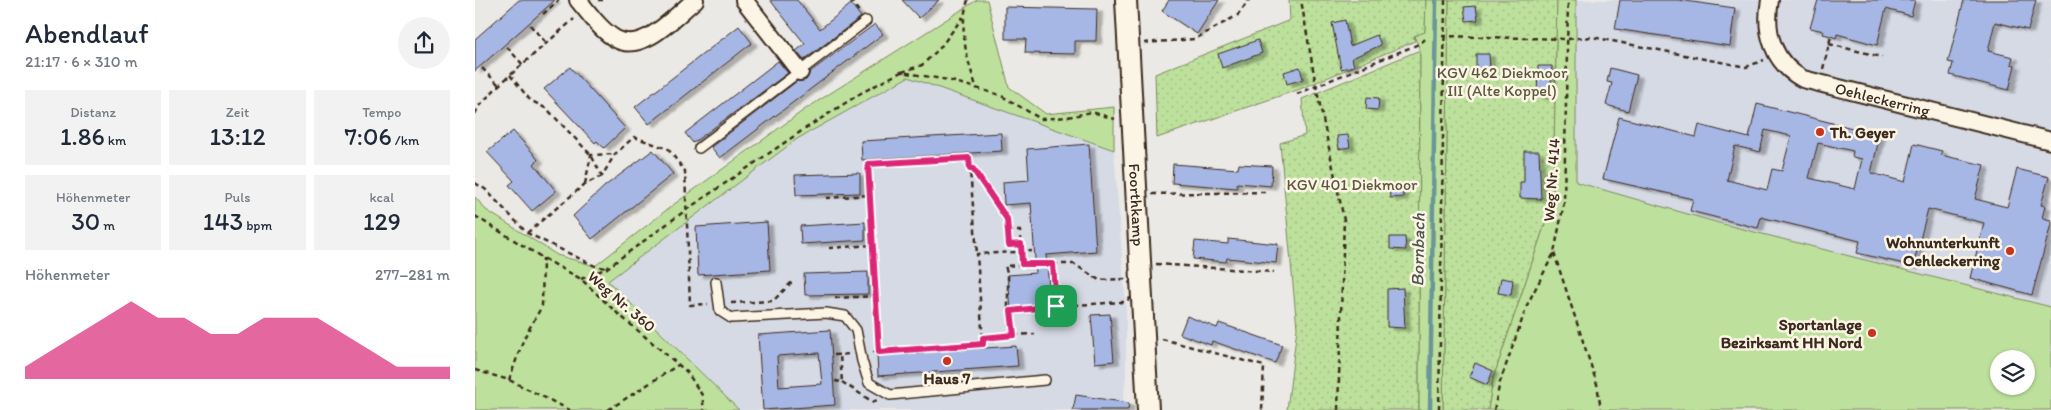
<!DOCTYPE html>
<html lang="de">
<head>
<meta charset="utf-8">
<style>
  body { margin:0; font-family:Itim,sans-serif; background:#f2f2f3; color:#1f2937; height:100vh; display:flex; flex-direction:column; font-size:19px; white-space:nowrap }
  * { box-sizing:border-box; margin:0 }
  p { font-size:16px; color:#747a83 }
  .icon { flex:none; width:28px; height:28px; fill:none; stroke:currentColor; stroke-width:2; stroke-linecap:round; stroke-linejoin:round }
  .map { position:relative; flex:1; overflow:hidden }
  .side { display:flex; flex-direction:column; background:#fff; width:475px }
  .side>* { flex:none }
  .tools { position:absolute; left:1515px; top:350px; display:grid; gap:10px }
  .tools a { display:grid; place-items:center; width:45px; height:45px; border-radius:50%; background:#fff; box-shadow:0 1px 4px #0004; font-size:25px }
  .pin { position:absolute; display:grid; place-items:center; width:42px; height:42px; color:#fff; margin:-21px; border-radius:10px; box-shadow:0 2px 8px #0006 }
  .round { display:grid; place-items:center; flex:none; width:52px; height:52px; border-radius:26px; background:#f2f2f3 }
  .head { display:flex; align-items:center; justify-content:space-between; height:85px; padding:0 25px }
  h1 { font-size:28px; font-weight:600; line-height:38px }
  .figures { display:grid; grid-template-columns:repeat(3,1fr); gap:8px; height:85px; padding:5px 25px }
  .figures div { display:grid; align-content:center; border-radius:0px; background:#f2f2f3; text-align:center }
  .figures b { font-size:25px; font-weight:600 }
  .figures small { font-size:14px; font-weight:400 }
  .figures p { font-size:14px }
  .chart { height:140px; padding:10px 25px }
  .chart p { display:flex; justify-content:space-between }
  .chart svg { width:100%; height:90px; margin-top:5px; fill:#db2777; opacity:.7 }
  main { display:flex; flex:1; min-height:0 }
  .map>svg:first-child { display:block }
</style>
</head>
<body>
<main>
<section class="side">
<div class="head"><div><h1>Abendlauf</h1><p>21:17 · 6 × 310 m</p></div><a class="round"><svg class="icon" aria-label="share" viewBox="0 0 24 24"><path d="M12 15V3M7 8l5-5 5 5M5 13v7h14v-7"/></svg></a></div>
<div class="figures">
<div><p>Distanz</p><b>1.86<small> km</small></b></div>
<div><p>Zeit</p><b>13:12</b></div>
<div><p>Tempo</p><b>7:06<small> /km</small></b></div>
</div>
<div class="figures">
<div><p>Höhenmeter</p><b>30<small> m</small></b></div>
<div><p>Puls</p><b>143<small> bpm</small></b></div>
<div><p>kcal</p><b>129</b></div>
</div>
<div class="chart"><p><span>Höhenmeter</span>277–281 m</p>
<svg viewBox="0 0 160 44" preserveAspectRatio="none"><path d="M0 44V38L10 30L20 22L30 14L40 6L50 14L60 14L70 22L80 22L90 14L100 14L110 14L120 22L130 30L140 38L150 38L160 38V44z"/></svg>
</div>
</section>
<div class="map">
<svg width="1576" height="410" viewBox="0 0 1576 410">
  <defs>
    <pattern id="grass-dots" width="8" height="8" patternUnits="userSpaceOnUse" patternTransform="scale(1.25)"><rect width="8" height="8" fill="#bde19c"/><path d="M2 2h.1M6 6h.1" fill="none" stroke="#a3c186" stroke-width="1.8" stroke-linecap="round"/></pattern>
    <filter id="shadow"><feDropShadow dx="5.5" dy="3" stdDeviation="1" flood-color="#0004"/></filter>
  </defs>
  <rect width="100%" height="100%" fill="#ebe9e5"/>
  <filter id="ink" filterUnits="userSpaceOnUse"><feTurbulence type="fractalNoise" baseFrequency=".02" numOctaves="2"/><feDisplacementMap in="SourceGraphic" scale="10" xChannelSelector="R" yChannelSelector="G"/><feConvolveMatrix kernelMatrix="1 2 1 2 8 2 1 2 1" color-interpolation-filters="sRGB"/></filter>
  <g filter="url(#ink)">
    <!-- built -->
    <g fill="#d6dae5">
      <polygon points="1101,0 1576,0 1576,307 1244,223 1101,182"/>
      <polygon points="433,77 639,150 651,309 651,376 647,410 261,410 133,281 322,139"/>
    </g>
    <!-- grass -->
    <g fill="url(#grass-dots)" stroke="#7c865d">
      <polygon points="814,0 951,0 950,33 939,36 940,41 825,89 682,138 680,74 815,20"/>
      <polygon points="974,0 1082,0 1078,200 1018,379 1013,410 968,410"/>
      <polygon points="945,50 944,410 812,410 822,328 805,143 830,135 827,99"/>
    </g>
    <!-- park -->
    <g fill="#bde19c" stroke="#7c865d" fill-rule="evenodd">
      <polygon points="502,0 512,0 534,87 571,114 639,107 639,150 433,77 322,139 133,281 264,410 0,410 0,197 11,210 82,255 120,266 198,205 329,110"/>
      <polygon points="951,0 974,0 968,410 944,410 945,50 939,36 950,32"/>
      <path d="M 1082,0 L 1101,0 L 1101,182 L 1244,223 L 1576,307 L 1576,410 L 1013,410 L 1018,379 L 1078,200 ZM 1524,359 L 1551,359 L 1551,386 L 1524,386 Z"/>
    </g>
    <g fill="none" stroke-linecap="round" stroke-linejoin="round">
      <!-- stream -->
      <polyline stroke="#6c9598" stroke-width="4.5" points="955,410 961,0"/>
    </g>
    <!-- building -->
    <g fill="#a6b7e6" stroke="#3b2a1e" fill-rule="evenodd" filter="url(#shadow)">
      <polygon points="44,0 80,0 0,71 0,39"/>
      <polygon points="295,0 322,0 345,29 376,4 386,17 329,60 321,51 330,44"/>
      <polygon points="427,0 464,0 444,18"/>
      <polygon points="694,0 744,0 722,34 687,11"/>
      <polygon points="1145,0 1203,0 1260,8 1255,46 1140,29"/>
      <polygon points="1343,0 1440,0 1436,16 1411,9 1402,45 1362,34 1361,38 1356,36 1348,34 1349,31 1335,28"/>
      <polygon points="1489,0 1561,0 1553,30 1520,22 1513,51 1538,57 1536,64 1540,65 1534,90 1475,75 1478,63 1473,62"/>
      <polygon points="1001,6 1003,20 991,21 989,7"/>
      <polygon points="530,7 622,9 621,41 600,41 600,54 550,53 551,39 530,39"/>
      <polygon points="870,20 875,46 902,35 906,45 877,58 879,66 866,69 857,23"/>
      <polygon points="400,24 408,34 245,158 236,147 322,81 331,80 335,72"/>
      <polygon points="264,26 277,43 174,124 160,107"/>
      <polygon points="783,40 787,53 747,68 743,54"/>
      <polygon points="1001,54 1014,54 1015,71 1001,71"/>
      <polygon points="303,61 313,73 218,143 210,133"/>
      <polygon points="1063,66 1077,66 1075,97 1062,96"/>
      <polygon points="95,67 150,128 129,148 122,141 120,143 69,89"/>
      <polygon points="825,67 828,79 812,84 809,72"/>
      <polygon points="1135,68 1162,75 1153,111 1131,105 1137,83 1132,82"/>
      <polygon points="892,97 904,98 903,110 891,109"/>
      <path d="M 1282,104 L 1405,135 L 1396,173 L 1430,182 L 1439,144 L 1467,151 L 1466,155 L 1509,165 L 1500,199 L 1532,207 L 1542,169 L 1574,177 L 1566,205 L 1570,206 L 1567,218 L 1576,220 L 1576,224 L 1557,295 L 1495,278 L 1509,223 L 1453,209 L 1438,266 L 1382,253 L 1385,241 L 1286,217 L 1283,228 L 1215,211 L 1218,199 L 1128,179 L 1144,117 L 1221,137 L 1224,125 L 1274,138 ZM 1290,130 L 1316,136 L 1307,171 L 1297,169 L 1292,190 L 1252,180 L 1260,146 L 1285,152 ZM 1343,143 L 1378,151 L 1377,157 L 1387,159 L 1380,189 L 1334,178 Z"/>
      <polygon points="38,131 58,153 63,160 59,164 81,191 57,211 34,185 39,181 12,152"/>
      <polygon points="526,133 527,151 387,160 386,141"/>
      <polygon points="873,135 875,147 864,149 862,136"/>
      <polygon points="614,144 621,251 571,255 576,307 536,311 533,275 561,273 556,203 529,205 528,182 554,180 552,149"/>
      <polygon points="178,150 198,174 117,239 98,216 130,186"/>
      <polygon points="1049,151 1064,151 1066,199 1045,198 1045,182 1049,182"/>
      <polygon points="698,164 763,169 764,164 797,166 796,186 762,183 762,188 697,183"/>
      <polygon points="385,173 385,193 321,195 320,175"/>
      <polygon points="927,185 928,197 915,198 914,186"/>
      <polygon points="292,222 295,270 223,275 221,227"/>
      <polygon points="390,222 390,240 326,244 325,226"/>
      <polygon points="915,237 930,237 931,250 915,249"/>
      <polygon points="753,239 803,244 801,263 752,258 751,262 718,259 720,241 753,244"/>
      <polygon points="393,272 393,294 330,295 329,274"/>
      <polygon points="1026,278 1038,280 1036,295 1023,293"/>
      <polygon points="928,288 930,328 912,327 912,289"/>
      <polygon points="635,314 639,361 620,363 616,315"/>
      <polygon points="712,316 742,328 744,323 807,345 800,363 737,341 736,345 705,334"/>
      <path d="M 355,330 L 360,405 L 288,410 L 283,335 ZM 344,353 L 347,384 L 304,387 L 302,356 Z"/>
      <polygon points="541,346 543,366 403,376 402,355"/>
      <polygon points="1000,363 1018,371 1012,385 994,377"/>
      <polygon points="601,395 654,403 653,410 598,410"/>
    </g>
    <g fill="none" stroke-linecap="round" stroke-linejoin="round">
      <defs>
        <g id="service">
          <polyline points="224,148 391,21"/>
          <polyline points="241,282 245,311 256,318 351,313 370,316 381,330 387,361 394,383 415,395 570,380"/>
        </g>
        <g id="minor">
          <path d="M 103,0 C 114,13 126,31 141,39 C 168,54 200,16 220,0"/>
          <polyline points="269,0 325,72"/>
          <path id="s1" d="M 1295,0 C 1289,32 1298,63 1328,79 L 1576,141"/>
        </g>
        <g id="tertiary">
          <path id="s2" d="M 651,0 L 673,410"/>
        </g>
      </defs>
      <!-- service casing -->
      <use href="#service" stroke="#3b2a1e" stroke-width="12"/>
      <!-- minor casing -->
      <use href="#minor" stroke="#3b2a1e" stroke-width="20"/>
      <!-- tertiary casing -->
      <use href="#tertiary" stroke="#3b2a1e" stroke-width="24"/>
      <!-- path -->
      <g stroke="#3b2a1e" stroke-width="2.5" stroke-dasharray="5 4" stroke-linecap="butt">
        <polyline points="123,0 131,0"/>
        <polyline points="375,0 385,13"/>
        <path d="M 493,0 C 483,31 492,59 502,89"/>
        <polyline points="68,14 84,0"/>
        <polyline points="55,25 72,44"/>
        <polyline points="967,36 1092,39 1117,37 1271,67 1289,60"/>
        <polyline points="669,43 720,39 763,15 774,0"/>
        <polyline points="1354,44 1407,57"/>
        <polyline points="32,47 48,65"/>
        <polyline points="7,68 24,85"/>
        <polyline points="1348,69 1356,36"/>
        <polyline points="427,72 447,65 464,49 488,17"/>
        <polyline points="35,75 55,100 72,109 116,155 127,176 140,154 159,137 193,149 210,171 215,305 233,304"/>
        <polyline points="822,94 841,86 826,0"/>
        <polyline points="0,114 4,106 24,85 99,19"/>
        <polyline points="495,169 498,169 532,219 534,245 546,244"/>
        <polyline points="0,183 10,189 52,233 120,266 131,268"/>
        <polyline points="110,184 116,155 140,154"/>
        <polyline points="677,194 791,192"/>
        <polyline points="351,198 395,195"/>
        <polyline points="0,216 68,258 106,279 141,312 212,372 227,395 229,410"/>
        <polyline points="533,231 545,231 547,265 578,264"/>
        <polyline points="52,233 110,184 127,176"/>
        <polyline points="354,248 398,245"/>
        <polyline points="1079,253 1122,384 1126,410"/>
        <polygon points="578,264 599,264 624,280 649,279 666,290 650,302 581,306"/>
        <polyline points="681,264 799,272"/>
        <polyline points="547,265 530,266 533,275 533,310 581,306"/>
        <polyline points="106,279 132,268 211,210 328,130 386,93 426,72 473,80 525,95 566,119 593,117 617,112 640,119"/>
        <polyline points="360,298 401,296"/>
        <polyline points="256,303 298,301 318,281"/>
        <polyline points="539,335 560,334"/>
        <polyline points="508,338 539,335 536,311"/>
        <polyline points="687,339 789,366 787,410"/>
        <polyline points="398,352 508,344 502,254 557,251"/>
        <polyline points="404,352 393,164 494,158 502,254"/>
        <polyline points="359,355 375,354"/>
        <polyline points="0,370 34,380 95,410"/>
        <polyline points="34,380 49,338 67,306 68,258"/>
        <polyline points="360,381 367,382 365,355"/>
        <polyline points="367,382 398,402 402,400"/>
        <polyline points="133,410 203,365"/>
        <polyline points="863,410 869,220 841,86 944,44 953,37"/>
        <polyline points="964,410 970,0"/>
        <polyline points="1019,410 1025,382 1053,303 1079,253 1089,203 1093,0"/>
      </g>
      <!-- service -->
      <use href="#service" stroke="#fcf5e5" stroke-width="9"/>
      <!-- minor -->
      <use href="#minor" stroke="#fcf5e5" stroke-width="16"/>
      <!-- tertiary -->
      <use href="#tertiary" stroke="#fcf5e5" stroke-width="20"/>
    </g>
  </g>
  <g fill="none" stroke-linecap="round" stroke-linejoin="round" filter="url(#ink)">
    <defs>
      <polygon id="route" points="494,158 495,169 498,169 532,219 534,245 546,244 547,264 578,264 581,306 536,311 539,335 508,338 508,344 404,352 393,164"/>
    </defs>
    <!-- route casing -->
    <use href="#route" stroke="#fff" stroke-width="10"/>
    <!-- route -->
    <use href="#route" stroke="#db2777" stroke-width="6"/>
  </g>
  <!-- markers -->
  <g fill="#c8321e" stroke="#fcf5e5" stroke-width="2">
    <circle cx="1345" cy="132" r="5"/>
    <circle cx="1535" cy="251" r="5"/>
    <circle cx="1397" cy="333" r="5"/>
    <circle cx="472" cy="361" r="5"/>
  </g>
  <g text-anchor="middle" stroke-width="5" stroke-linejoin="round" paint-order="stroke">
    <!-- park labels -->
    <g font-size="16" fill="#5c583e" stroke="#fcf5e5">
      <text x="1027" y="78">KGV 462 Diekmoor<tspan x="1027" dy="18">III (Alte Koppel)</tspan></text>
      <text x="877" y="190">KGV 401 Diekmoor</text>
    </g>
    <!-- street labels -->
    <g font-size="16" fill="#3b2a1e" stroke="#fcf5e5">
      <text dy="6" stroke="none"><textPath href="#s1" startOffset="174">Oehleckerring</textPath></text>
      <text transform="translate(1076 180) rotate(-86)" y="6">Weg Nr. 414</text>
      <text dy="6" stroke="none"><textPath href="#s2" startOffset="205">Foorthkamp</textPath></text>
      <text transform="translate(147 301) rotate(41)" y="6">Weg Nr. 360</text>
    </g>
    <!-- poi labels -->
    <g font-size="16" font-weight="bold" fill="#3b2a1e" stroke="#fcf5e5" text-anchor="end">
      <text x="1355" y="138" text-anchor="start">Th. Geyer</text>
      <text x="1525" y="248">Wohnunterkunft<tspan x="1525" dy="18">Oehleckerring</tspan></text>
      <text x="1387" y="330">Sportanlage<tspan x="1387" dy="18">Bezirksamt HH Nord</tspan></text>
      <text x="472" y="384" text-anchor="middle">Haus 7</text>
    </g>
    <!-- water labels -->
    <g font-size="18" font-style="italic" fill="#4f5651" stroke="#fcf5e5">
      <text transform="translate(943 250) rotate(-89)" y="6">Bornbach</text>
    </g>
  </g>
</svg>
<div class="tools">
<a><svg class="icon" aria-label="layers" viewBox="0 0 24 24"><path d="M12 4l9 5-9 5-9-5zM3 14l9 5 9-5"/></svg></a>
</div>
<div class="pin" style="left:581px;top:306px;background:#1e9e55"><svg class="icon" aria-label="arrive" viewBox="0 0 24 24"><path d="M6 21V4h12l-3 4 3 4H6"/></svg></div>
</div>
</main>
</body>
</html>
